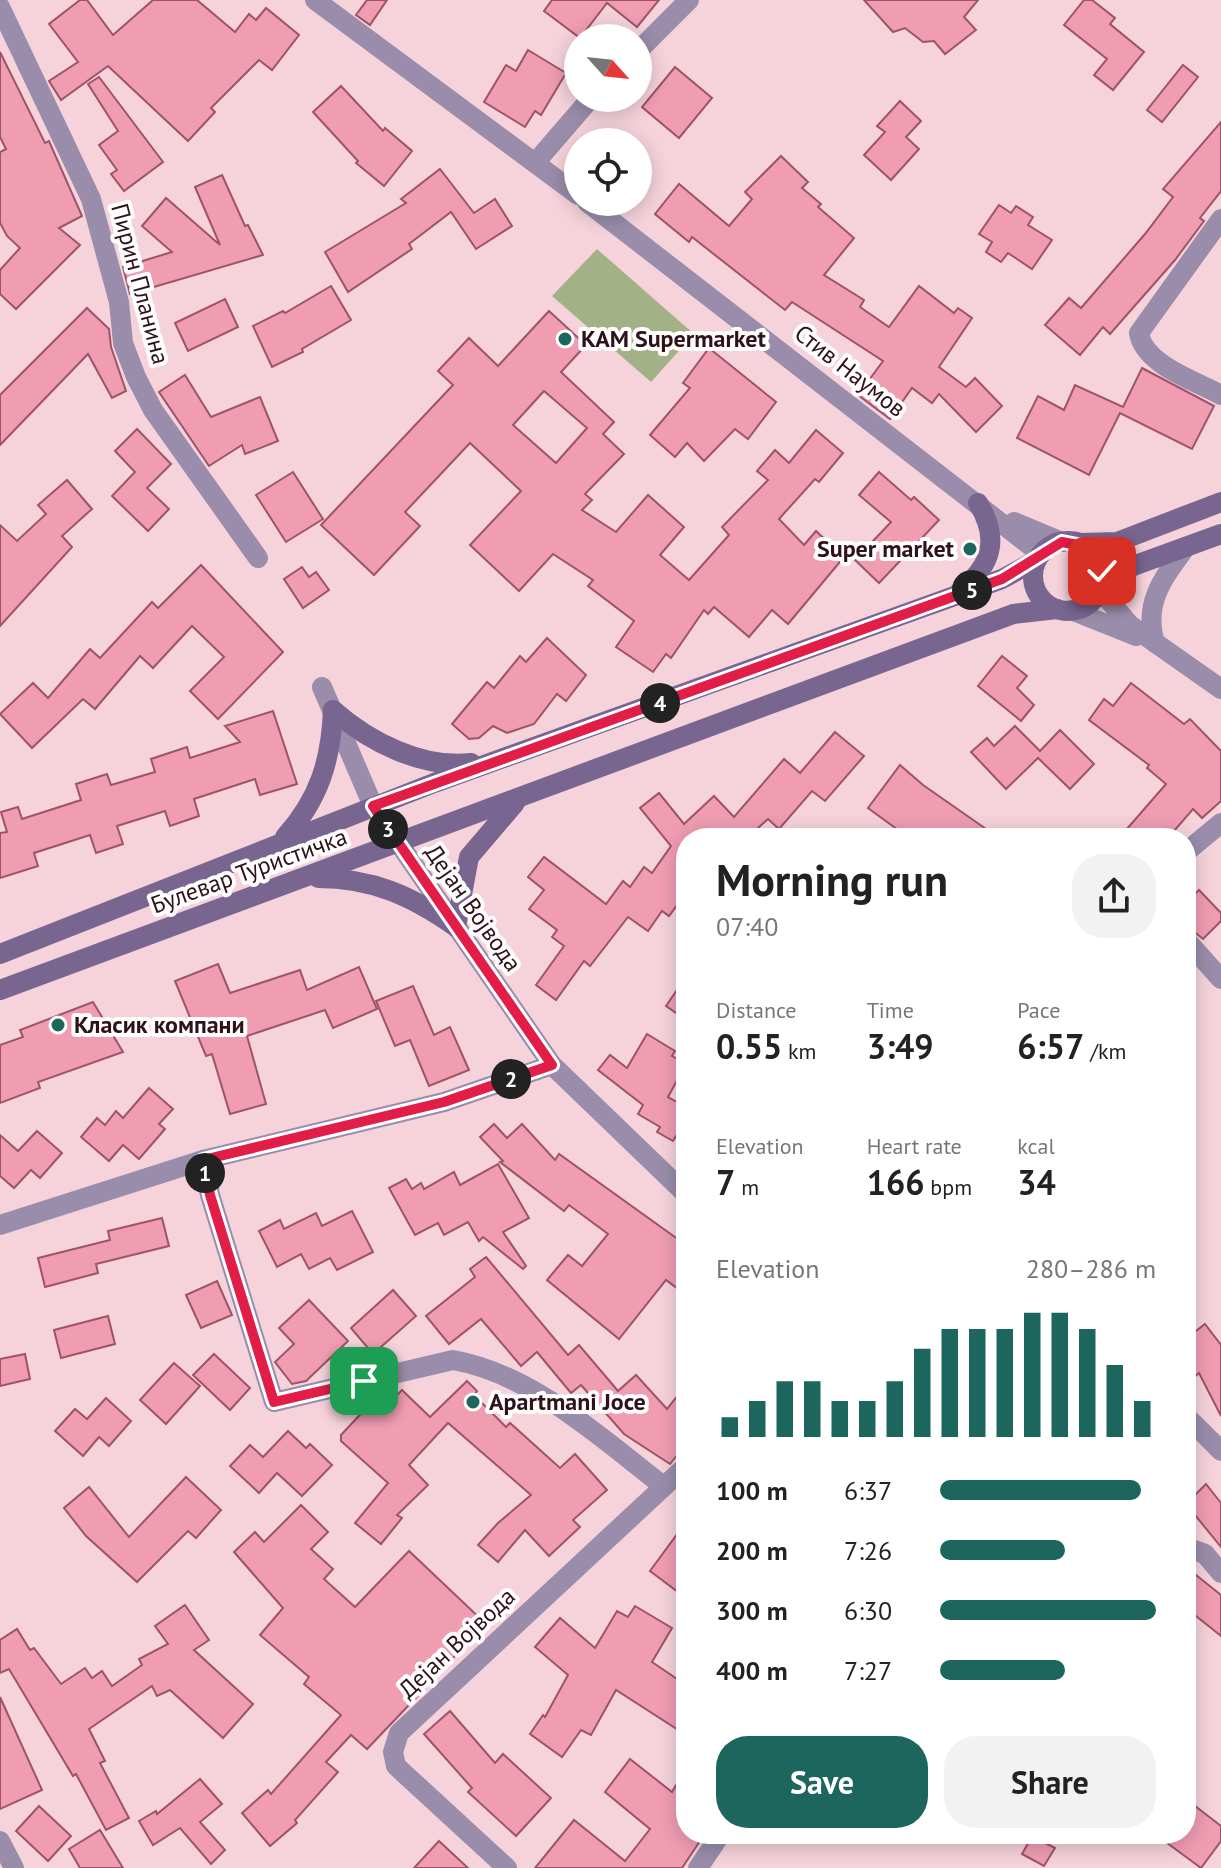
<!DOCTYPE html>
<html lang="en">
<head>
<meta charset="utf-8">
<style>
  body { margin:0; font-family:"PT Sans",sans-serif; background:#f2f2f2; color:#222; height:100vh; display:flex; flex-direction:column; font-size:30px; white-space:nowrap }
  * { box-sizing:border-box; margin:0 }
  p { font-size:26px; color:#767676 }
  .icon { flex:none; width:44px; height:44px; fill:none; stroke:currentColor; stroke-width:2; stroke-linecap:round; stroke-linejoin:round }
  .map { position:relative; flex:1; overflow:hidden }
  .panel { position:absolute; left:676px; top:828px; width:520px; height:1016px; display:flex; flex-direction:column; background:#fff; border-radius:32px; box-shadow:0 4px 20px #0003 }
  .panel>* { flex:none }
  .needle { width:52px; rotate:117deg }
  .buttons { position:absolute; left:564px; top:24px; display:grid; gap:16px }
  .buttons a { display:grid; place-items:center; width:88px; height:88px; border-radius:50%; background:#fff; box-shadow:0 4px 20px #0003; font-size:40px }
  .pin { position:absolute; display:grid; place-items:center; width:68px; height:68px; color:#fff; margin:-34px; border-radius:16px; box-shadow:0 4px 12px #0006 }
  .km { position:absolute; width:40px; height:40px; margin:-20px; border-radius:50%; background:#222; color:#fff; font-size:22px; line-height:40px; text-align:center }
  .round { display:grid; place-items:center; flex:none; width:84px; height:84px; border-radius:32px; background:#f2f2f2 }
  .overview { display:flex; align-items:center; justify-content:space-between; height:136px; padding:0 40px }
  h1 { font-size:44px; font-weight:600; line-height:60px }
  .figures { display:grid; grid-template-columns:repeat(3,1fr); gap:12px; height:136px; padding:8px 40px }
  .figures div { display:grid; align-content:center }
  .figures b { font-size:34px; font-weight:600 }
  .figures small { font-size:22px; font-weight:400 }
  .figures p { font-size:22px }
  .chart { height:224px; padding:16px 40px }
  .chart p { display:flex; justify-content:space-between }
  .chart svg { width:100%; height:144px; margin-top:8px; stroke:#1d665d; stroke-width:6 }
  .primary-button { display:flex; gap:16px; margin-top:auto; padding:16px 40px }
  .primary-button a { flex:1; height:92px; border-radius:32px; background:#1d665d; color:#fff; font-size:32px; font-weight:600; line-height:92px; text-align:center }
  .primary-button a+a { background:#f2f2f2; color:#222 }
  ul { padding:0 40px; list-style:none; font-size:26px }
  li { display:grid; grid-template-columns:128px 96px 1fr; align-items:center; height:60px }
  li i { height:20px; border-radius:10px; background:#1d665d }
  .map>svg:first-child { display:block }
</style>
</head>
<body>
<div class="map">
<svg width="1221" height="1868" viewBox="0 0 1221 1868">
  <rect width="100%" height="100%" fill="#f6d3db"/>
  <!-- green -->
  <polygon fill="#a3b286" points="597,249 694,334 651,382 552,296"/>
  <!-- building -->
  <g fill="#f09db2" stroke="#9e5368" stroke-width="2" fill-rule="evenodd">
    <polygon points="80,0 87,0 113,35 153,0 197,0 235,32 249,14 256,20 266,8 299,35 272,70 259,60 211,108 215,112 188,141 108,66 61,100 49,81 78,62 49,24"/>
    <polygon points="367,0 387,0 370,25 356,15"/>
    <polygon points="552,0 659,0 637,27 607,3 580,38 544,11"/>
    <polygon points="864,0 978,0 964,17 976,30 945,54 934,41 923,42 905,28 893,32"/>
    <polygon points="1084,0 1092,0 1115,18 1110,24 1144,52 1113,90 1094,75 1107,59 1064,25"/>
    <polygon points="528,50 566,73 541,115 535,111 525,127 484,102 506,65 516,71"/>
    <polygon points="0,52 45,143 49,141 82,216 59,228 80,245 16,309 0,294 0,270 20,248 7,236 0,223 0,152 6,149 0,137"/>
    <polygon points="1183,65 1198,77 1162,122 1147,110"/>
    <polygon points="675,67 712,98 679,138 642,107"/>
    <polygon points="99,77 163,162 124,191 111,174 117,170 99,145 118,131 88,84"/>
    <polygon points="341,86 383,131 385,128 412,151 384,186 356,163 358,161 313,112"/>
    <polygon points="900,101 921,121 906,137 919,149 891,180 864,155 885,132 877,126"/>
    <polygon points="1221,122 1221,191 1200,218 1204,221 1175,260 1110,334 1103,327 1080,355 1045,325 1069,298 1081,308 1145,234 1173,197 1163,189"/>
    <polygon points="781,156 808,182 802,188 821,204 818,207 854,238 824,275 864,300 860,307 889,327 919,286 954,313 958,308 972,318 939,367 966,387 975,378 1002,406 976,432 939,394 932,403 912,388 890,419 858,395 883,361 792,302 785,310 692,237 689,242 655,214 679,184 729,226 752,199 745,192"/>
    <polygon points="440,169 474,213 495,199 512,226 476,249 451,212 409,244 412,249 348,292 325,252 406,203 401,199"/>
    <polygon points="222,175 245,226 248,225 263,255 130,294 123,267 172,252 142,226 166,198 220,245 195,187"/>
    <polygon points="999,205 1011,213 1016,206 1033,217 1028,225 1052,240 1032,269 1008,253 1001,262 986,252 992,242 979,234"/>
    <polygon points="331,286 351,320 302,349 303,352 272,367 253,326 283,311 285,313"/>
    <polygon points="225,299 238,327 188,351 175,323"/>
    <polygon points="87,308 109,329 111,347 126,391 112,398 88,354 0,445 0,395"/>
    <path d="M 549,311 L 586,345 L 561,372 L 614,422 L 603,434 L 624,454 L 585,494 L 592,500 L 582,510 L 616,532 L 648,495 L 684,527 L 660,555 L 689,580 L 729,535 L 722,527 L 768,480 L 757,471 L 775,450 L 789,463 L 816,430 L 843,453 L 819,482 L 815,479 L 779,519 L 804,545 L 816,531 L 844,557 L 788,624 L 772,610 L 749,637 L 714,607 L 708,614 L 704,610 L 671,658 L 666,654 L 653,672 L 616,647 L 634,621 L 588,586 L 593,580 L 553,554 L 519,591 L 470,545 L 521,491 L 470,443 L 405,512 L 420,526 L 374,575 L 321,525 L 453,385 L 438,371 L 469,338 L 498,366 ZM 544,391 L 587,428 L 556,463 L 513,425 Z"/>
    <polygon points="709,348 776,402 748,439 735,429 704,461 687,443 675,457 650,435 690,388 683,383"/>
    <polygon points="1142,368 1214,406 1192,449 1120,413 1089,475 1017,438 1038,396 1064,410 1075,385 1123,407"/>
    <polygon points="185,375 211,417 260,397 278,441 245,454 242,445 209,466 159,392"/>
    <polygon points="137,429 171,464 147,488 169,509 148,531 112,496 135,472 115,451"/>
    <polygon points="293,472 323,519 286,542 256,495"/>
    <polygon points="879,472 911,500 914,497 939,520 879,583 855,560 891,522 859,495"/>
    <polygon points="67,480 92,509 62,536 72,547 0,626 0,525 17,541 46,514 38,505"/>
    <polygon points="201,565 283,652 218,719 190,691 224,657 192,626 153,668 140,656 95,709 83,699 32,748 0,714 33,683 48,698 90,649 100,658 152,602 158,608"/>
    <polygon points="302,567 309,577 316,572 329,590 303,608 284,579"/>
    <polygon points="547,638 586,675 566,701 557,694 534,724 507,733 493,726 479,738 469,739 452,724 487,682 494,688 520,656 526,662"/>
    <polygon points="1002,656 1027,676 1017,688 1034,705 1021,721 978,686"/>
    <polygon points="1131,683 1184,724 1190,719 1221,751 1221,801 1202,818 1193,809 1168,838 1119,838 1166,784 1147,768 1149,765 1089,720 1104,699 1113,706"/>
    <polygon points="273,711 297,784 260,795 255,779 194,799 199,816 170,826 165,811 117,826 123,844 96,853 90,835 34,853 38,866 0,878 0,833 7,832 1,812 18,807 22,819 81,800 76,784 107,774 111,785 155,772 151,759 187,747 190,758 240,742 225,726"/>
    <polygon points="1015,726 1040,751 1060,730 1094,764 1070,789 1038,758 1006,789 971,752 987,738 994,746"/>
    <polygon points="835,732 864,756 825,801 812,791 779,829 768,819 750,835 753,838 686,838 686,893 669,916 662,911 648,931 628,917 590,966 584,961 556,1000 536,985 564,946 552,937 557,930 529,909 544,890 528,877 544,857 606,904 623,881 630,887 644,867 652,873 671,846 640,808 659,793 684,824 714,796 734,817 784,759 800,773"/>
    <polygon points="900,765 923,785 999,838 909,838 868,808"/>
    <polygon points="1199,890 1221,913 1221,921 1203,939 1186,925 1186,903"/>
    <polygon points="218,964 230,993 300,970 307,990 359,967 377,1009 333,1028 325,1010 247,1036 266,1104 230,1114 212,1054 206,1056 175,981"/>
    <polygon points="686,977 686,1020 666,1006"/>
    <polygon points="413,986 434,1035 450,1027 469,1070 429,1086 410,1040 395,1046 376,1001"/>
    <polygon points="93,1002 123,1052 38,1082 40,1088 0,1103 0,1045 23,1037 20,1030"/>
    <polygon points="647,1034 675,1051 672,1056 686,1064 668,1097 686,1107 686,1119 673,1141 657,1132 660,1127 638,1114 643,1105 598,1070 610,1055 627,1068"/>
    <polygon points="149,1088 173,1109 159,1124 165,1129 139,1159 123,1145 109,1161 81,1137 97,1118 105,1125 116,1111 123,1118"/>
    <polygon points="494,1124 507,1138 522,1124 555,1160 559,1154 686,1245 686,1295 666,1280 619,1339 547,1280 568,1255 582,1266 608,1234 569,1205 564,1211 500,1162 503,1161 480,1137"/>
    <polygon points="37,1131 62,1153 40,1178 31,1170 14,1188 0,1176 0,1135 18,1151"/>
    <polygon points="498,1164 529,1218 503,1232 526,1266 523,1269 483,1237 479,1241 468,1222 444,1235 438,1223 415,1235 389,1188 406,1179 412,1189 421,1183 424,1189 454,1172 460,1185"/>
    <polygon points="352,1211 373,1252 337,1270 330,1258 309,1269 301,1254 277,1267 259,1231 280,1220 284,1229 316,1213 322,1226"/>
    <polygon points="162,1218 169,1246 96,1264 98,1273 45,1287 38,1258 110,1240 108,1231"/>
    <polygon points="486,1257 568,1355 579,1345 618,1391 636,1375 667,1409 686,1385 686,1444 670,1464 624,1434 581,1385 571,1393 537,1352 521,1366 481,1319 449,1344 426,1316 475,1277 470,1269"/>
    <polygon points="217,1281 232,1315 201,1328 186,1295"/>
    <polygon points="393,1290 416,1316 373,1354 351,1328"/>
    <polygon points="309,1300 348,1341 306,1381 292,1384 275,1362 294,1344 279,1328"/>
    <polygon points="108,1316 115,1344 61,1358 54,1330"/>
    <polygon points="1205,1324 1221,1345 1221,1416 1199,1373 1193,1378 1186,1369 1186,1339"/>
    <polygon points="25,1354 30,1379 0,1386 0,1359"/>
    <polygon points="214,1354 250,1388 230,1410 193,1375"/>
    <polygon points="174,1363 200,1386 166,1424 140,1400"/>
    <polygon points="467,1381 477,1391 474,1395 506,1427 510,1423 560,1468 575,1454 607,1490 573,1520 580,1527 549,1556 525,1530 498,1562 478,1545 498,1523 531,1495 448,1423 409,1465 428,1485 397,1515 402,1518 381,1544 355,1523 388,1483 341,1441 341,1435 372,1402 382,1411 402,1390 430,1417"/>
    <polygon points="106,1398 131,1421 109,1446 99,1437 83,1456 55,1431 75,1409 87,1419"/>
    <polygon points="288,1431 306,1448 310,1444 332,1465 302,1496 277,1473 259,1493 230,1466 250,1445 263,1457"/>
    <polygon points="186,1477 221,1510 196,1538 188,1531 137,1582 86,1536 64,1508 89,1487 129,1537"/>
    <polygon points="1206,1484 1221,1503 1221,1547 1186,1504"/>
    <polygon points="301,1505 328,1532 311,1549 333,1569 324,1579 355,1607 409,1551 485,1623 442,1670 437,1667 425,1682 428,1685 367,1749 351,1735 326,1762 338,1772 295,1820 297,1823 270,1846 242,1813 268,1790 271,1794 341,1715 304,1684 309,1677 260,1635 283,1608 234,1552 255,1532 264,1542"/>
    <polygon points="686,1522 686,1598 650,1571"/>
    <polygon points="1186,1567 1221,1595 1221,1636 1186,1608"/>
    <polygon points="185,1605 209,1640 194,1650 253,1704 223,1738 170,1690 157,1696 152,1686 89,1729 105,1761 100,1763 129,1818 106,1830 76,1774 73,1776 9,1669 0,1673 0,1640 17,1629 30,1650 34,1648 61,1684 85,1668 92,1678 102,1671 112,1686 142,1665 139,1659 168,1644 155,1626"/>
    <polygon points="635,1606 672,1628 652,1662 686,1685 686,1735 616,1690 591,1735 581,1730 562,1757 530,1734 543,1715 545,1717 568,1675 535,1647 560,1618 595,1648 617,1611 628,1617"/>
    <polygon points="0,1697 42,1790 0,1809"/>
    <polygon points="450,1711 495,1763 503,1754 551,1798 516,1836 468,1792 472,1788 424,1734"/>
    <polygon points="630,1759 672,1792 686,1768 686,1834 702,1838 682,1868 535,1868 574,1820 625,1861 650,1829 605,1792"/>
    <polygon points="200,1779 222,1804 200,1822 225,1850 211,1864 180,1828 153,1845 139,1821 156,1811 157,1814"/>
    <polygon points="1186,1799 1221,1826 1221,1841 1201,1868 1155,1834 1186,1834"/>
    <polygon points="39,1806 71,1836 48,1861 16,1831"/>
    <polygon points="100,1830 123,1868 80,1868 69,1849"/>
    <polygon points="1032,1836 1055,1848 1044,1866 1022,1854"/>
    <polygon points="439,1841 468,1868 414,1868"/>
  </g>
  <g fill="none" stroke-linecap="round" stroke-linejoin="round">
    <!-- minor -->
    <g stroke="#998dab" stroke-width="20">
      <polyline points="315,0 578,195"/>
      <polyline points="0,7 91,199 119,302 123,343 136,377 153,410 258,558"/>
      <polyline points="638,51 689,0"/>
      <polyline points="535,163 591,98"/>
      <polyline points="587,202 1041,554"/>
      <path d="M 1221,219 L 1139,333 C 1144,365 1196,381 1221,395"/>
      <polyline points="1014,522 1062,542"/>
      <polyline points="1100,590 1130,625 1221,689"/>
      <polyline points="1071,610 1136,636"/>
      <path d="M 1155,643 C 1143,603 1163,578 1186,547"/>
      <polyline points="322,687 373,806 552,1065 686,1194"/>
      <polyline points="1186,852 1221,823"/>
      <polyline points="1186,940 1221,979"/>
      <path d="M 203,1160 L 210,1195 L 274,1402 L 453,1360 C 532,1374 600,1437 662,1485"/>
      <polyline points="0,1225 203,1160 444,1102 552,1065"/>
      <polyline points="1186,1416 1221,1451"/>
      <polyline points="1186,1547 1205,1554 1221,1573"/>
      <polyline points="0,1841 14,1868"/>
      <polyline points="507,1868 396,1766 393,1752 399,1733 686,1466"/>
      <polyline points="698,1868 721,1834"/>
    </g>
    <!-- secondary -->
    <g stroke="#786691" stroke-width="20">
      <circle cx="1068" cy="576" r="35"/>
      <polyline points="1081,543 1117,542 1221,502"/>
      <polyline points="1102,586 1133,566 1221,534"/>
      <path d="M 960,591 C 992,565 1000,539 978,503"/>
      <path d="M 333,710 C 369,742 423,769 471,763"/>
      <path d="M 285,837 C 319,799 331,761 333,710"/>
      <path d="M 318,878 C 372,878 412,896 456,927 L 469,857 L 515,803"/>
      <polyline points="0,954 434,783 1002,579 1037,560"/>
      <polyline points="0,990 1013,614 1057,609"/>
    </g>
  </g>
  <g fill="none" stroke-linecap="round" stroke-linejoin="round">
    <defs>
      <polyline id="route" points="364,1381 274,1402 210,1195 203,1160 444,1102 552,1065 373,806 1002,579 1062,542 1088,547 1102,571"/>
    </defs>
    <!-- route casing -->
    <use href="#route" stroke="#fff" stroke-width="16"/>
    <!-- route -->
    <use href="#route" stroke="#e11d48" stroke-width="10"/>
  </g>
  <!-- markers -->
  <g fill="#1d665d" stroke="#fefefe" stroke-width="3">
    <circle cx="565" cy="339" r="8"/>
    <circle cx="970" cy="549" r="8"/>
    <circle cx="58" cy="1025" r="8"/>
    <circle cx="473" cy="1402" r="8"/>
  </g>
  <g text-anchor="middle" stroke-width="8" stroke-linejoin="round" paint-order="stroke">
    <!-- street labels -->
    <g font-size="24" fill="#2f111a" stroke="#fefefe">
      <text transform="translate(140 284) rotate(75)" y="8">Пирин Планина</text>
      <text transform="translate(850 371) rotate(38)" y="8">Стив Наумов</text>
      <text transform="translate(249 871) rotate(-20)" y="8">Булевар Туристичка</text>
      <text transform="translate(473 908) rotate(55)" y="8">Дејан Војвода</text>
      <text transform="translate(457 1643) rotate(-43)" y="8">Дејан Војвода</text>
    </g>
    <!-- poi labels -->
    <g font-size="24" font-weight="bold" fill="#2f111a" stroke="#fefefe" text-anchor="start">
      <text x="581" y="347">KAM Supermarket</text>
      <text x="954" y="557" text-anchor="end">Super market</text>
      <text x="74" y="1033">Класик компани</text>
      <text x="489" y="1410">Apartmani Joce</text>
    </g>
  </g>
</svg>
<div class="buttons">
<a><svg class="needle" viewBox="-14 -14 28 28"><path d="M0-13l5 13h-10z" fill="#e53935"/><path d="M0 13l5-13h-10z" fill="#767676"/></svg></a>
<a><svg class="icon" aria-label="locate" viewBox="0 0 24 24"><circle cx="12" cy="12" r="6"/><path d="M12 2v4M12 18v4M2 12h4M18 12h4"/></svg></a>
</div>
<div class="pin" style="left:364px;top:1381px;background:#1e9e55"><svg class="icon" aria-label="arrive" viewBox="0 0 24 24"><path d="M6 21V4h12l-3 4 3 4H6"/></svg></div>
<div class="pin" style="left:1102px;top:571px;background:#d93025"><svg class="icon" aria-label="check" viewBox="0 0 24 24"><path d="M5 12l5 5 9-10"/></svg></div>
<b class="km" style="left:205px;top:1173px">1</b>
<b class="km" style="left:511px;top:1079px">2</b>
<b class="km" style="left:388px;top:829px">3</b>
<b class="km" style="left:660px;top:703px">4</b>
<b class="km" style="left:972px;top:590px">5</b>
<section class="panel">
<div class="overview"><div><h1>Morning run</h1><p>07:40</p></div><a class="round"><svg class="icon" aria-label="share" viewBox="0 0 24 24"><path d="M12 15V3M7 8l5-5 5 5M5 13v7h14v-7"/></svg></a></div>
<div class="figures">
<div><p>Distance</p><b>0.55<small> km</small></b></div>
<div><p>Time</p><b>3:49</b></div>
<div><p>Pace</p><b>6:57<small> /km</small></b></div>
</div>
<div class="figures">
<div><p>Elevation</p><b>7<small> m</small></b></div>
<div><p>Heart rate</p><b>166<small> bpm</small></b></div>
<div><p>kcal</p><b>34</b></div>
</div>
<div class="chart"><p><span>Elevation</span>280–286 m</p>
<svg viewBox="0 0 160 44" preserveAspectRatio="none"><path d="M5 44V38M15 44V33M25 44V27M35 44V27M45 44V33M55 44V33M65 44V27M75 44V17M85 44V11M95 44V11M105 44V11M115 44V6M125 44V6M135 44V11M145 44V22M155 44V33"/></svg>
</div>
<ul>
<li><b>100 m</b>6:37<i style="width:93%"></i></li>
<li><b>200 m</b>7:26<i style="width:58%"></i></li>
<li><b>300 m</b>6:30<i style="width:100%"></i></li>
<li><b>400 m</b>7:27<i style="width:58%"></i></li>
</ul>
<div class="primary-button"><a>Save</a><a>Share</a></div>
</section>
</div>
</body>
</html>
